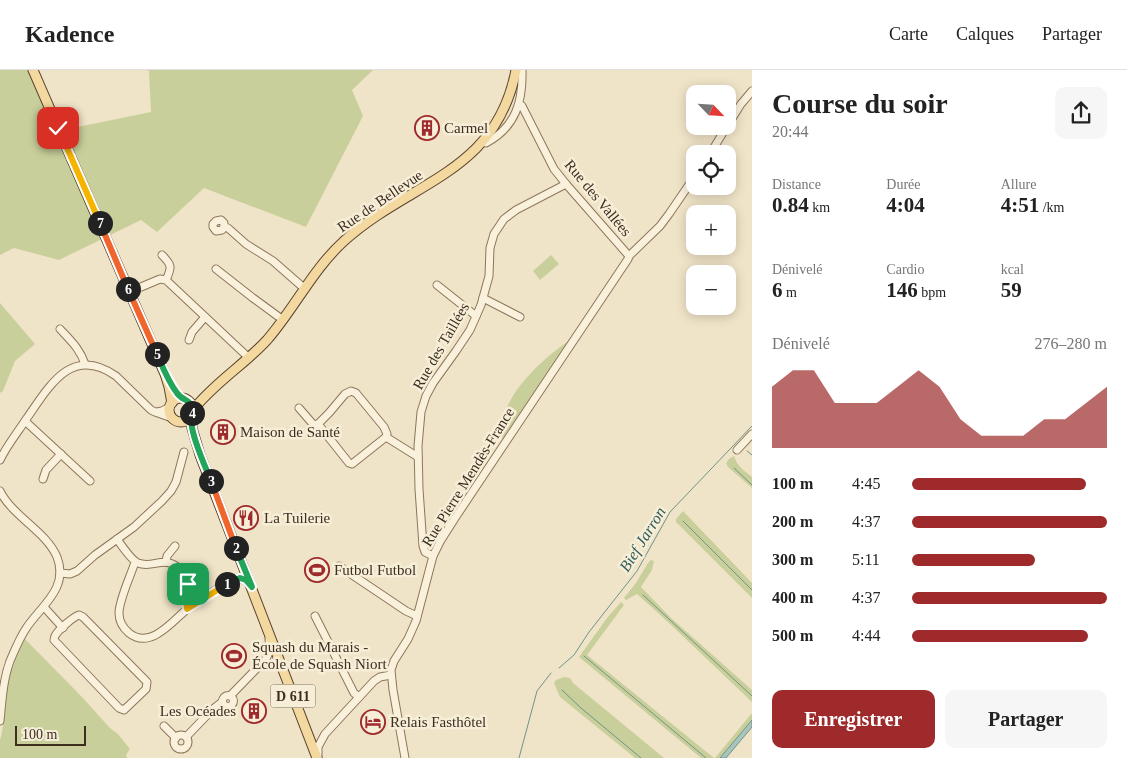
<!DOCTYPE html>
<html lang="fr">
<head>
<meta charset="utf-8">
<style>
  body { margin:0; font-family:Georgia,serif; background:#f6f6f6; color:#222; height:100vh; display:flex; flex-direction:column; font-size:19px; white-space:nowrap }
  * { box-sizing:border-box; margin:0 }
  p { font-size:16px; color:#767676 }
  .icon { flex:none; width:28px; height:28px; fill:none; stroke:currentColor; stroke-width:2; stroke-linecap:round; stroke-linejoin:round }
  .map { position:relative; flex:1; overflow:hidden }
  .details { display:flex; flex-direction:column; background:#fff; width:375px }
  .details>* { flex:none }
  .needle { width:32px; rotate:115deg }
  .tools { position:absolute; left:686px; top:15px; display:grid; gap:10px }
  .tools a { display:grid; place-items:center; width:50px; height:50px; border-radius:10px; background:#fff; box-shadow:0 2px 12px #0003; font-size:25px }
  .scale { position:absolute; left:15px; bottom:12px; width:71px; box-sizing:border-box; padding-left:5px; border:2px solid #3d2e20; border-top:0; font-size:14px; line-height:18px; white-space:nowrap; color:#3d2e20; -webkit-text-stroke:4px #f7eed8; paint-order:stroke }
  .pin { position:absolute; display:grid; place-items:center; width:42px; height:42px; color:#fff; margin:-21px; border-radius:10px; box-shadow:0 2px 8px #0006 }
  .km { position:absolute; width:25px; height:25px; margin:-12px; border-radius:50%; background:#222; color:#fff; font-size:14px; line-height:25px; text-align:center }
  .round { display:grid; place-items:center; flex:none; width:52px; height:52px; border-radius:10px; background:#f6f6f6 }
  .summary { display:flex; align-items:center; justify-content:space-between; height:85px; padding:0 20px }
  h1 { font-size:28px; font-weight:600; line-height:38px }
  .metrics { display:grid; grid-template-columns:repeat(3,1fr); gap:8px; height:85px; padding:5px 20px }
  .metrics div { display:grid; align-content:center }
  .metrics b { font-size:21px; font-weight:600 }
  .metrics small { font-size:14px; font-weight:400 }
  .metrics p { font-size:14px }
  .chart { height:140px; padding:10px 20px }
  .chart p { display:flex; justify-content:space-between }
  .chart svg { width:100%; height:90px; margin-top:5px; fill:#9e2a2b; opacity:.7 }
  .cta { display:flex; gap:10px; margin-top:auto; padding:10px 20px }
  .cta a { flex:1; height:58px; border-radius:10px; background:#9e2a2b; color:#fff; font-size:20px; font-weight:600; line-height:58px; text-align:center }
  .cta a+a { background:#f6f6f6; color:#222 }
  ul { padding:0 20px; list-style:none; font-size:16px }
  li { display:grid; grid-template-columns:80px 60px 1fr; align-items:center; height:38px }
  li i { height:12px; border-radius:6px; background:#9e2a2b }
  header { display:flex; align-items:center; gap:30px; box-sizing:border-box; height:70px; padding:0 25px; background:#fff; border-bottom:1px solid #e0e0e0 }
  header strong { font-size:24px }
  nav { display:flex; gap:28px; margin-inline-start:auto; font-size:18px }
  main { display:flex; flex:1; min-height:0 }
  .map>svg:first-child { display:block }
</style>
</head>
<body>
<header>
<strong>Kadence</strong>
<nav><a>Carte</a><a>Calques</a><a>Partager</a></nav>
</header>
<main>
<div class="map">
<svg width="752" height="688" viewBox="0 0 752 688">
  <rect width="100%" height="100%" fill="#f0e4c8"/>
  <!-- green -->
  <g fill="#c9cf9b">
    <polygon points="0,0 30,0 58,61 151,42 149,1 146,0 373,0 352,20 363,46 306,157 204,118 157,162 141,150 59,190 14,178 0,185"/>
    <polygon points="551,185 559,194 540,210 533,201"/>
    <polygon points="0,233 35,274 15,291 3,321 0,323"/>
    <path d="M 570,270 L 502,370 C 503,361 503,351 505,343 C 513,316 547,285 570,270 Z"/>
    <polygon points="734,386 737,393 742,399 752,407 752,418 728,397 726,393 729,389"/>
    <polygon points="683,441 752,513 752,528 676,452 676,449"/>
    <polygon points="651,490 654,491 652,500 641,517 671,548 752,620 752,632 668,552 637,524 626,530 624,528 636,513 648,493"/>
    <polygon points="621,532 624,535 587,585 714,688 701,688 579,587 607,548"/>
    <polygon points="24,568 81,626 110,658 118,664 130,679 126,685 127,688 0,688 0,670 2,662 9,606"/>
    <polygon points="564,607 570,608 573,613 664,688 635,688 560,627 554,613 556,610"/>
    <polygon points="752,643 752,650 720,688 715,688"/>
  </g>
  <!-- water -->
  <polygon fill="#a9c4bc" stroke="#6f938a" points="752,650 752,657 726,688 720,688"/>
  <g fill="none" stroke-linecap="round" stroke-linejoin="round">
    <!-- stream -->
    <g stroke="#6f938a" stroke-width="1">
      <polyline points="747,381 752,385"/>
      <polyline points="734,398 752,415"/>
      <polyline points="683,451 752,520"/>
      <polyline points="643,525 752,626"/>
      <polyline points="584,586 706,688"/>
      <polyline points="559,598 574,585 589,562 637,501 670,442 752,356"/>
      <polyline points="562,620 581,638 641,688"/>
      <polyline points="519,688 537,621 551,603"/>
    </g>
    <defs>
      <g id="minor">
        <polyline points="519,34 522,36 554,99 566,114 629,186"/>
        <polyline points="728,55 741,34 752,21"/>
        <path d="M 483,71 L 486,73 C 516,57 523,31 522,0"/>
        <polyline points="710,84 727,56"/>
        <polyline points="224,157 222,160 216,161 213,157 213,154 216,151 221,150 224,153 224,157 228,158 246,174 273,191 305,219"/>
        <path d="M 162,185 C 172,195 172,197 166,210"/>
        <polyline points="216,199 253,228 283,250"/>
        <polyline points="437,215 476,246"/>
        <polyline points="141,217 160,209 166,210 249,288"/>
        <polyline points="483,228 520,247"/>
        <path d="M 60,259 C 71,271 80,279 85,294"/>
        <polyline points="189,270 192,262 205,247"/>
        <polygon points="351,321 356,323 384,357 387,364 386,367 352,394 349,393 318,354 329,343 345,324"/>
        <polyline points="299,338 312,353 314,355 318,354"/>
        <polyline points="157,342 162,341 170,337"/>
        <polyline points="25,351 90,411"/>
        <polyline points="386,367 418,387"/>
        <polyline points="737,380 752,364"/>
        <path d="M 0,390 C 7,375 18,362 27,348 C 50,315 72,275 116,306 L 151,340 L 155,342 L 172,348"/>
        <polyline points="43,409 46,400 61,384"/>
        <path d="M 0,421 C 13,447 46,461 57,487 C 69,518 42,535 27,557 C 20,567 15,579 10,591 C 3,610 2,631 0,651"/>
        <path d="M 117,469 C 122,476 131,490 138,493 C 153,499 163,485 179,498 C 183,500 185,503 186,507 C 189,518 185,528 187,539 C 172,552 150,580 129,563 C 123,558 119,551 119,543 C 119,530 131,505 135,492"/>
        <polyline points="433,486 425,482 423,476 419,419 418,376 421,342 426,326 433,313 456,281 470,260 481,235 489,206 490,178 494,164 504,149 516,140 566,114"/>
        <polyline points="166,492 167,486 175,476"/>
        <polyline points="339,496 406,541 417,546"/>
        <polyline points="60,503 70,504 77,501 95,485 134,457 162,431 171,421 176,412 184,382"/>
        <polyline points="44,537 63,558"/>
        <path d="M 187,539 C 199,531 230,508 243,509 L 249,513"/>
        <path d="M 79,545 L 83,547 L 147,612 L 146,619 L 124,640 L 119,638 L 54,570 C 55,569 54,567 55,566 C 58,560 73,547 79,545 Z"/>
        <polyline points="315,546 354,623 359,627"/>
        <circle cx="228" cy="631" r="5.5"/>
        <polyline points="230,626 266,589 270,580 269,569"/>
        <polyline points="164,656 176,668"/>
        <circle cx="181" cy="672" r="7"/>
        <polyline points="186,667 213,639 222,632"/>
        <polyline points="318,688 318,677 325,664 374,611 380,607 391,605"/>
        <polyline points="405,688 393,620 391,600 394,591 408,569 416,551 433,486 441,470 455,448 628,189 629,186 660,156 669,144 695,106"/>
      </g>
      <g id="major">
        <polyline points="33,0 165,304 169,317 172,333"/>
        <circle cx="181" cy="340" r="12"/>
        <path d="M 193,340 C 214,313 244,295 267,270 C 294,239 313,199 344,171 C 410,111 496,104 516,0"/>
        <polyline points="191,346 192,358 200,385 317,688"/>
      </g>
    </defs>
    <!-- minor casing -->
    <use href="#minor" stroke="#8d765c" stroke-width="9"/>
    <!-- major casing -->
    <use href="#major" stroke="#5b4430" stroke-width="11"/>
    <!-- minor -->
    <use href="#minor" stroke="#faf1dc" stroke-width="7"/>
    <!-- major -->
    <use href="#major" stroke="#f3d9a0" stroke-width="9"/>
  </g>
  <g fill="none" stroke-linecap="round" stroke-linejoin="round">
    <defs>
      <polyline id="split-1" points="188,514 186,530 187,539 227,514"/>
      <polyline id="split-2" points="227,514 240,508 246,510 252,517 236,478"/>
      <polyline id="split-3" points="211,411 236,478"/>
      <path id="split-4" d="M 192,343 C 187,357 205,396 211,411"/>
      <path id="split-5" d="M 157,284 C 163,298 168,311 177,323 C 183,332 193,328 192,343"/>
      <polyline id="split-6" points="128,219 157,284"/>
      <polyline id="split-7" points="100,153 128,219"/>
      <polyline id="split-8" points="71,87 100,153"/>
      <polyline id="split-9" points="58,58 71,87"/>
    </defs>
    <!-- split-1 casing -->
    <use href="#split-1" stroke="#fff" stroke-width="10"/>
    <!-- split-2 casing -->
    <use href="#split-2" stroke="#fff" stroke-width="10"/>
    <!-- split-3 casing -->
    <use href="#split-3" stroke="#fff" stroke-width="10"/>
    <!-- split-4 casing -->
    <use href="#split-4" stroke="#fff" stroke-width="10"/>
    <!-- split-5 casing -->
    <use href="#split-5" stroke="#fff" stroke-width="10"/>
    <!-- split-6 casing -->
    <use href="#split-6" stroke="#fff" stroke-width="10"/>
    <!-- split-7 casing -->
    <use href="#split-7" stroke="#fff" stroke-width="10"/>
    <!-- split-8 casing -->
    <use href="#split-8" stroke="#fff" stroke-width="10"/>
    <!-- split-9 casing -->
    <use href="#split-9" stroke="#fff" stroke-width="10"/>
    <!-- split-1 -->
    <use href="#split-1" stroke="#f5b400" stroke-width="6"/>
    <!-- split-2 -->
    <use href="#split-2" stroke="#22a559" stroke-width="6"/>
    <!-- split-3 -->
    <use href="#split-3" stroke="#f0652b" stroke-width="6"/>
    <!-- split-4 -->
    <use href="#split-4" stroke="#22a559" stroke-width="6"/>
    <!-- split-5 -->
    <use href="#split-5" stroke="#22a559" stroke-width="6"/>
    <!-- split-6 -->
    <use href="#split-6" stroke="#f0652b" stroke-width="6"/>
    <!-- split-7 -->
    <use href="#split-7" stroke="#f0652b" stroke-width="6"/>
    <!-- split-8 -->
    <use href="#split-8" stroke="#f5b400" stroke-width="6"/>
    <!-- split-9 -->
    <use href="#split-9" stroke="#f5b400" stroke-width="6"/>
  </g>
  <!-- icons -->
  <defs>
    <symbol id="building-ring" viewBox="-11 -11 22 22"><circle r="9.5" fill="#f7eed8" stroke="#9e2a2b" stroke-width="1.5"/><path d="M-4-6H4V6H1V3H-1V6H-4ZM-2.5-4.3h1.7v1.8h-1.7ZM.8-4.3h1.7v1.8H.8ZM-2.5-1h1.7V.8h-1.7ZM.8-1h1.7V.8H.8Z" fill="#9e2a2b"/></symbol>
    <symbol id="restaurant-ring" viewBox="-11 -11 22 22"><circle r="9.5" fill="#f7eed8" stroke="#9e2a2b" stroke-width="1.5"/><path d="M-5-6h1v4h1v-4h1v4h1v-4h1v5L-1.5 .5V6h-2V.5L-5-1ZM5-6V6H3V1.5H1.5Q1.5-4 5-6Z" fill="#9e2a2b"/></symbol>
    <symbol id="stadium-ring" viewBox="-11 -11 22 22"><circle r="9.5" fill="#f7eed8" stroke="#9e2a2b" stroke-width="1.5"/><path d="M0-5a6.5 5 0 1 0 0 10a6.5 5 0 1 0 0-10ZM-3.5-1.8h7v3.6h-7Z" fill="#9e2a2b"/></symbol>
    <symbol id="hotel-ring" viewBox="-11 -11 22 22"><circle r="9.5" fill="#f7eed8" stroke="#9e2a2b" stroke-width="1.5"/><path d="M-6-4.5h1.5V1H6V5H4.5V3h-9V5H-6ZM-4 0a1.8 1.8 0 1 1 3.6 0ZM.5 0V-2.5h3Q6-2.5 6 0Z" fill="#9e2a2b"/></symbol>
  </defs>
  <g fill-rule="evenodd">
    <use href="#building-ring" x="413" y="44" width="28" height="28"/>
    <use href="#building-ring" x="209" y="348" width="28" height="28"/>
    <use href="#restaurant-ring" x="232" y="434" width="28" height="28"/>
    <use href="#stadium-ring" x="303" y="486" width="28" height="28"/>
    <use href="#stadium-ring" x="220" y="572" width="28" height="28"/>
    <use href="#building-ring" x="240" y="627" width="28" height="28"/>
    <use href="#hotel-ring" x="359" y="638" width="28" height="28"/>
  </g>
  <g text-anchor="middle" stroke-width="5" stroke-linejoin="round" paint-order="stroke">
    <!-- shield labels -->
    <rect fill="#f7eed8" stroke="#756857" stroke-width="1" x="270.5" y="614.5" width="45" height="23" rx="4"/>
    <g font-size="14" font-weight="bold" fill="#3d2e20">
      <text x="293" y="631">D 611</text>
    </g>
    <!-- poi labels -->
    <g font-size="15" fill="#3d2e20" stroke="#f7eed8" text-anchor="start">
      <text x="444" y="63">Carmel</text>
      <text x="240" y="367">Maison de Santé</text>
      <text x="264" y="453">La Tuilerie</text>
      <text x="334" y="505">Futbol Futbol</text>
      <text x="252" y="582">Squash du Marais -<tspan x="252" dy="17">École de Squash Niort</tspan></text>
      <text x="236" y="646" text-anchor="end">Les Océades</text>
      <text x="390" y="657">Relais Fasthôtel</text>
    </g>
    <!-- street labels -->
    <g font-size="15" fill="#3d2e20" stroke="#f7eed8">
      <text transform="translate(598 128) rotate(50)" y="5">Rue des Vallées</text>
      <text transform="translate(380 131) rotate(-34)" y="5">Rue de Bellevue</text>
      <text transform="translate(441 276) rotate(-60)" y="5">Rue des Taillées</text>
      <text transform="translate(468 407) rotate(-58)" y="5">Rue Pierre Mendès-France</text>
    </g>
    <!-- water labels -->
    <g font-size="16" font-style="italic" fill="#2f5d5a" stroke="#f7eed8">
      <text transform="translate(642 469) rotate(-58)" y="6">Bief Jarron</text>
    </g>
  </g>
</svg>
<div class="tools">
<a><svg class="needle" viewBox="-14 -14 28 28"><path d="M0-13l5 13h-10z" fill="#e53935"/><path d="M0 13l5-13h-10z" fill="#767676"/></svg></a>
<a><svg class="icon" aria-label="locate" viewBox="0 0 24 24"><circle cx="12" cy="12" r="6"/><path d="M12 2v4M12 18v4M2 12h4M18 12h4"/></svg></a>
<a>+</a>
<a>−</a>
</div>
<div class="scale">100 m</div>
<div class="pin" style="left:188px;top:514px;background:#1e9e55"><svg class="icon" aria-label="arrive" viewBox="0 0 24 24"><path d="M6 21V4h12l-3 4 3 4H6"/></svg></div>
<div class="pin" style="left:58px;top:58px;background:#d93025"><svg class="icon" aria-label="check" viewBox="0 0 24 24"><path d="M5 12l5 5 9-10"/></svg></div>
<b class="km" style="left:227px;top:514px">1</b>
<b class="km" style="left:236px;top:478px">2</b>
<b class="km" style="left:211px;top:411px">3</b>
<b class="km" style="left:192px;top:343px">4</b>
<b class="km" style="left:157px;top:284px">5</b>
<b class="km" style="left:128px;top:219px">6</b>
<b class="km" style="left:100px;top:153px">7</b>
</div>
<section class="details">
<div class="summary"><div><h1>Course du soir</h1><p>20:44</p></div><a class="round"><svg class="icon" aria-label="share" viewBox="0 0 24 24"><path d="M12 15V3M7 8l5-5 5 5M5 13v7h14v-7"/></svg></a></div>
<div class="metrics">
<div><p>Distance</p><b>0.84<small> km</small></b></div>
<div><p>Durée</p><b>4:04</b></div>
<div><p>Allure</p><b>4:51<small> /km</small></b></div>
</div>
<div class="metrics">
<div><p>Dénivelé</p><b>6<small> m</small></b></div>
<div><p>Cardio</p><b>146<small> bpm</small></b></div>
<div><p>kcal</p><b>59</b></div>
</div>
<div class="chart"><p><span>Dénivelé</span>276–280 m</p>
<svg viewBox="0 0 160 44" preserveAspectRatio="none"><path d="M0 44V14L10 6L20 6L30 22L40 22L50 22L60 14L70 6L80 14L90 30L100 38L110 38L120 38L130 30L140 30L150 22L160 14V44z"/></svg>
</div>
<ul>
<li><b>100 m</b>4:45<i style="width:89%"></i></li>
<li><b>200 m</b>4:37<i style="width:100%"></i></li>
<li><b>300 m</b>5:11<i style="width:63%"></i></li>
<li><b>400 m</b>4:37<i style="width:100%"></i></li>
<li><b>500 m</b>4:44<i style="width:90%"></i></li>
</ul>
<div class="cta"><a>Enregistrer</a><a>Partager</a></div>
</section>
</main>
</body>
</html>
